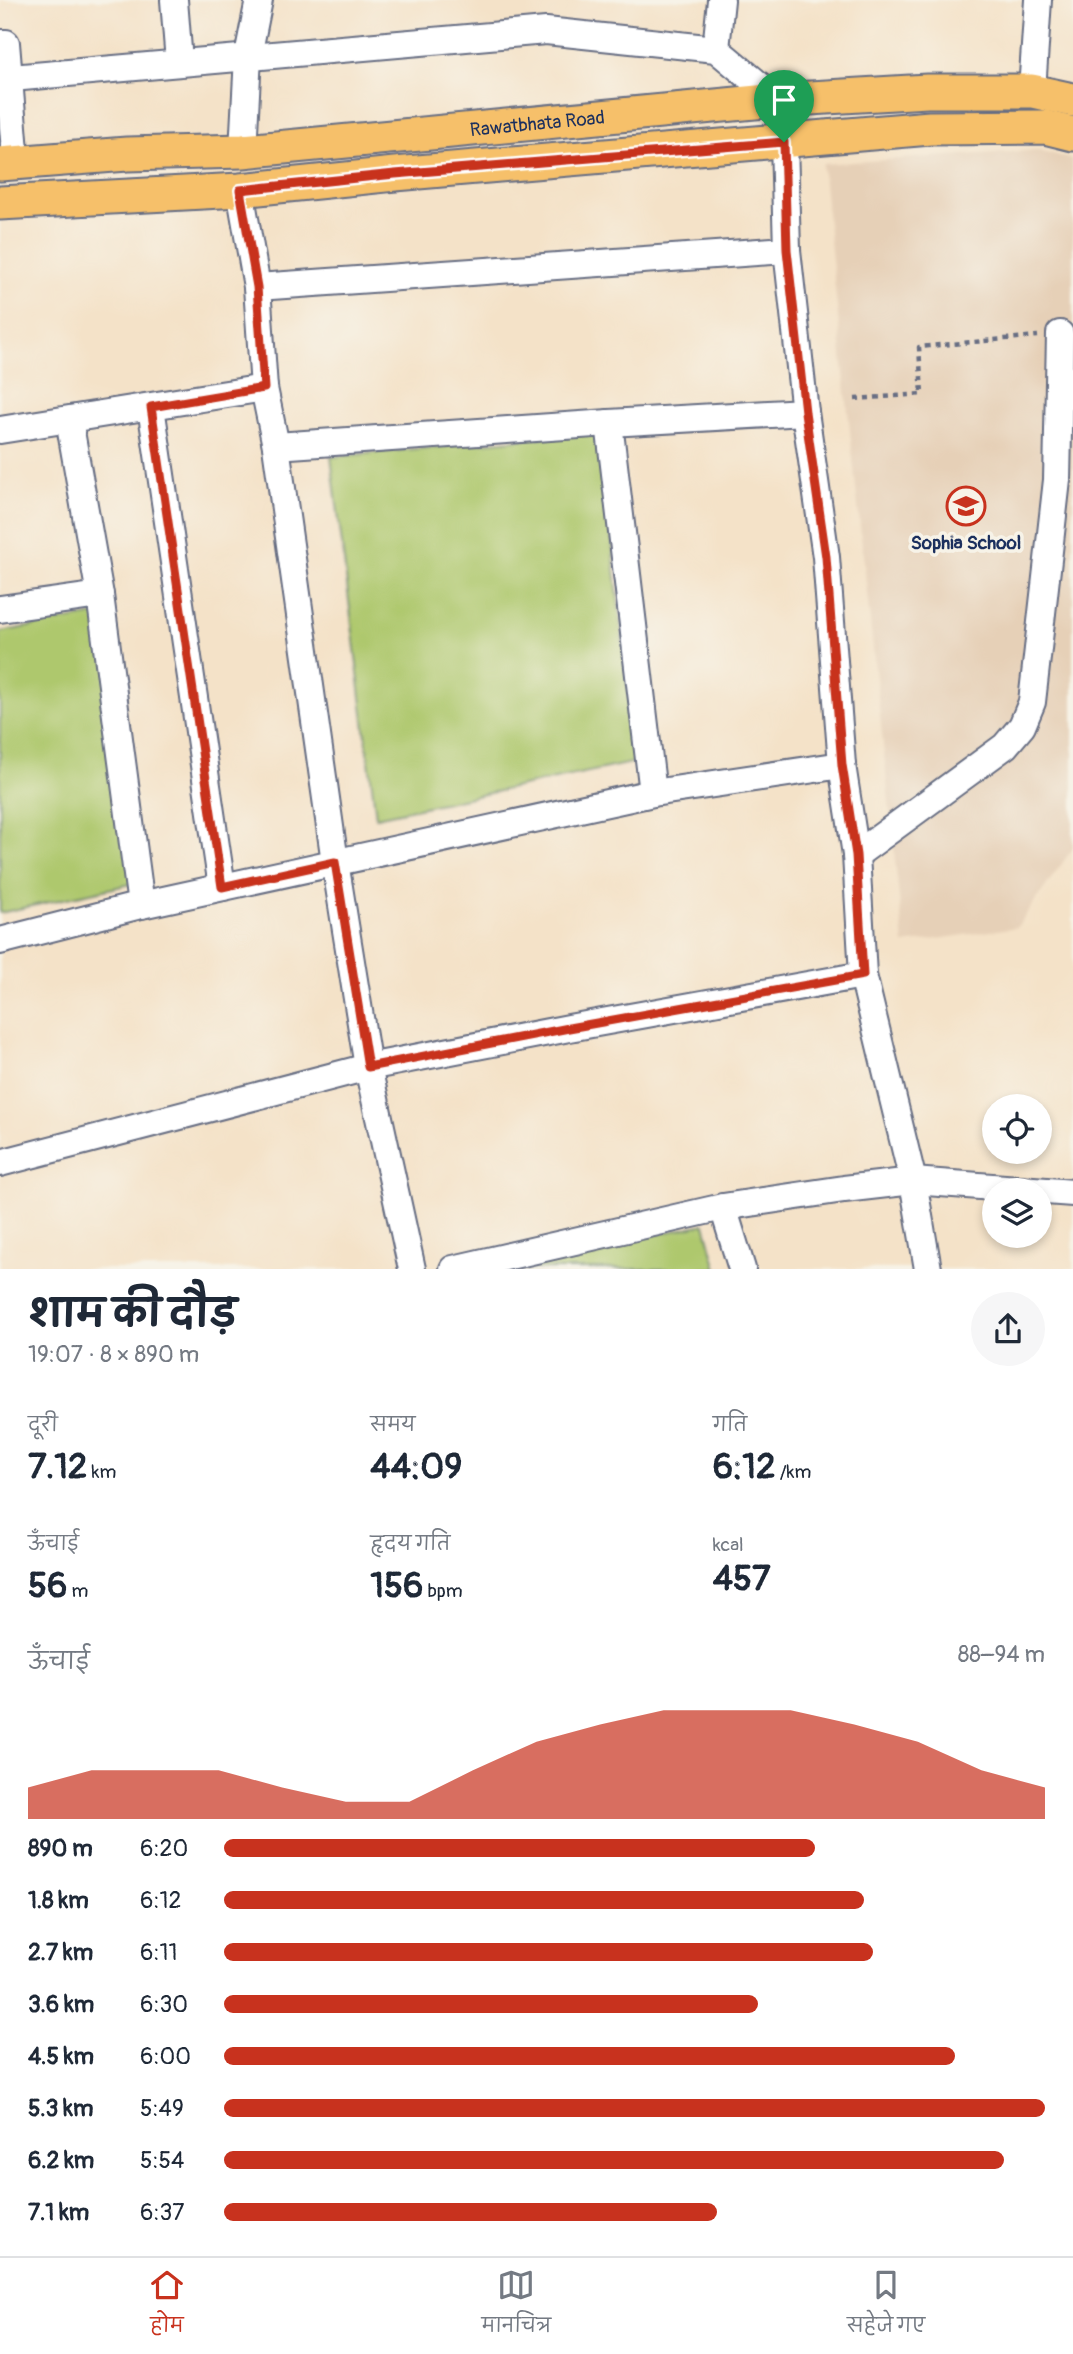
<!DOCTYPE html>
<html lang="hi">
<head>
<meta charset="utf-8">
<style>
  body { margin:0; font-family:Pangolin,"Playpen Sans Deva",sans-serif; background:#f6f6f7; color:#1f2937; height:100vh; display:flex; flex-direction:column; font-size:26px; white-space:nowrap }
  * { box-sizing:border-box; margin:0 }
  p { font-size:23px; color:#747a83 }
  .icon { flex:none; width:38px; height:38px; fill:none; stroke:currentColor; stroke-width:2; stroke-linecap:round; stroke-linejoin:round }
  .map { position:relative; height:1269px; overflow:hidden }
  .sheet { display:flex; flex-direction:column; background:#fff; flex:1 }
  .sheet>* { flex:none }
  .tools { position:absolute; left:982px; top:1094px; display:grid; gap:14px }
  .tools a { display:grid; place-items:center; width:70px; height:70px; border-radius:50%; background:#fff; box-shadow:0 4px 10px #0003; font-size:35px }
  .pin { position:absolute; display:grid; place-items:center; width:60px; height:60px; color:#fff; margin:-72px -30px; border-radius:50% 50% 50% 0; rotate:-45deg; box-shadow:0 0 7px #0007 }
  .pin .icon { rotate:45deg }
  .round { display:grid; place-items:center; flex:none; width:74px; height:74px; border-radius:37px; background:#f6f6f7 }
  .head { display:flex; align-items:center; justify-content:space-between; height:119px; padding:0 28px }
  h1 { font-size:38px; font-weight:700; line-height:52px }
  .metrics { display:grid; grid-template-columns:repeat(3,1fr); gap:10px; height:119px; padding:7px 28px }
  .metrics div { display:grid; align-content:center }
  .metrics b { font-size:35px; font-weight:700 }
  .metrics small { font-size:19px; font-weight:400 }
  .metrics p { font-size:19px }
  .chart { height:196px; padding:14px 28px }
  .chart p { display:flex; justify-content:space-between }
  .chart svg { width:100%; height:126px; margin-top:7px; fill:#c8321e; opacity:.7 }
  ul { padding:0 28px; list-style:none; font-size:23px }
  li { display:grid; grid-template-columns:112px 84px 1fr; align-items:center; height:52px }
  li i { height:18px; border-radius:9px; background:#c8321e }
  .dock { display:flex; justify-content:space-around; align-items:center; height:98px; border-top:2px solid #e0e1e3; background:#fff; font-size:19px; color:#747a83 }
  .dock a { display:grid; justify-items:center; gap:4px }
  .dock .current { color:#c8321e }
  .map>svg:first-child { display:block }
</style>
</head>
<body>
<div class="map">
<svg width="1073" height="1269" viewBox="0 0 1073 1269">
  <rect width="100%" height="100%" fill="#f7f3e8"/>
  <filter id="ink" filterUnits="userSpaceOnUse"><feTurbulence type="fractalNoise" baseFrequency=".0143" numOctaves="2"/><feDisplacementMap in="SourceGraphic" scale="14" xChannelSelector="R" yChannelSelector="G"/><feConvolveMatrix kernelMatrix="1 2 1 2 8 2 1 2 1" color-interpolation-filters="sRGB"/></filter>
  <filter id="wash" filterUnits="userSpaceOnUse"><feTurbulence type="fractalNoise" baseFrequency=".00686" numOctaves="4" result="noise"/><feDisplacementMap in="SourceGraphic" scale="28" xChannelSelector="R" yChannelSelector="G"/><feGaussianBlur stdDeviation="1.57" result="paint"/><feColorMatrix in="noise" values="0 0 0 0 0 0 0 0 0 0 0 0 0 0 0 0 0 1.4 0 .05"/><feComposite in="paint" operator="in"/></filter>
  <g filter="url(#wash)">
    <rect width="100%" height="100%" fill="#f4e2c8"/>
    <!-- built -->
    <polygon fill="#e6d0b7" points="1040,150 1073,160 1073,848 1017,927 904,944 822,164"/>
    <!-- green -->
    <g fill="#aec86d" stroke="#647c66" stroke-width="2">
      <polygon points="600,432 636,762 376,817 331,457"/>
      <polygon points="100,614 136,883 0,913 0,632"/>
      <polygon points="705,1224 717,1269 496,1269"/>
    </g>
  </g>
  <g filter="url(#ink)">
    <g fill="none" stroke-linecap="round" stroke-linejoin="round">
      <defs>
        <g id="minor">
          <polyline points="174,0 179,62"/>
          <polyline points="0,43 6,43 16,163"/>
          <polyline points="716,49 721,0"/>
          <polyline points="0,79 546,31 716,49 777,100 784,142 787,250 805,412 826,557 842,765 856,855 863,975 913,1181 928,1269"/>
          <polyline points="1032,91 1038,0"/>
          <polyline points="243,151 248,56 259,0"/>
          <polyline points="240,190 257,287 264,388 276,446 335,862 368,1067 412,1269"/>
          <polyline points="257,287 787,250"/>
          <polyline points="151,407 222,887"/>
          <polyline points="69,420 100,595 141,905"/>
          <polyline points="609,423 653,793"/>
          <polyline points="0,430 264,388"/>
          <polyline points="276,446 609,423 805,412"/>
          <polyline points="0,609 100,595"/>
          <polyline points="856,855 1005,746 1022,726 1032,702 1057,480 1060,334"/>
          <polyline points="0,941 141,905 653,793 842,765"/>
          <polyline points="0,1163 368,1067 569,1028 863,975"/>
          <polyline points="723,1207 742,1269"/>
          <polyline points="453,1269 723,1207 844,1189 913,1181 1073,1193"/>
        </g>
        <g id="major">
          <path id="s1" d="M 0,164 L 127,154 L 243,151 L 777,100 L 927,91 L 1032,91 L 1073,100"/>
          <polyline points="0,203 240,190 395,174 930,128 1045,127 1073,134"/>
        </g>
      </defs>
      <!-- minor casing -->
      <use href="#minor" stroke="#676e83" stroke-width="30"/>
      <!-- major casing -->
      <use href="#major" stroke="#676e83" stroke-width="37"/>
      <!-- path -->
      <polyline stroke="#676e83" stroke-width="4.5" stroke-dasharray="5 5" stroke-linecap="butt" points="855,399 922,394 919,347 1038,336"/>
      <!-- minor -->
      <use href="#minor" stroke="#fff" stroke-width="26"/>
      <!-- major -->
      <use href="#major" stroke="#f6c06b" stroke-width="33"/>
    </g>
  </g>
  <g fill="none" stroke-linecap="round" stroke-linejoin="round" filter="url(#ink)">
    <defs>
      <polygon id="route" points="784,142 787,250 805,412 826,557 842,765 856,855 863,975 569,1028 368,1067 335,862 222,887 151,407 264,388 257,287 240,190 395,174"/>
    </defs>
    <!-- route casing -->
    <use href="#route" stroke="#fff" stroke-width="14"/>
    <!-- route -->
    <use href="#route" stroke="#c8321e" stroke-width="9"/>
  </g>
  <!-- icons -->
  <defs>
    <symbol id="school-ring" viewBox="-11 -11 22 22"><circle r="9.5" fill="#f7f3e8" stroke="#c8321e" stroke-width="1.5"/><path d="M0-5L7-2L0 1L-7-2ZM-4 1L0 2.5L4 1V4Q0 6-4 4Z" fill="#c8321e"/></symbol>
  </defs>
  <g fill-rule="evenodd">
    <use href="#school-ring" x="944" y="484" width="44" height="44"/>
  </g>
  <g text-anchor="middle" stroke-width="7" stroke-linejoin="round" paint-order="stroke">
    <!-- street labels -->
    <g font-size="19" fill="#1b2f5e" stroke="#f7f3e8">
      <text dy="7" stroke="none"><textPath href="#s1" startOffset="539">Rawatbhata Road</textPath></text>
    </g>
    <!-- poi labels -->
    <g font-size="19" font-weight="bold" fill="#1b2f5e" stroke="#f7f3e8">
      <text x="966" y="549">Sophia School</text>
    </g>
  </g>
</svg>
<div class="tools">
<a><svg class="icon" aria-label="locate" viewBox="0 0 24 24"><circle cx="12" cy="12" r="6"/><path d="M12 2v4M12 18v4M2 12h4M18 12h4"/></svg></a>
<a><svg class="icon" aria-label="layers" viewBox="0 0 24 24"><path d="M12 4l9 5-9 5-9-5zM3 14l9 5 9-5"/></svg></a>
</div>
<div class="pin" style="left:784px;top:142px;background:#1e9e55"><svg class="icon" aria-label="arrive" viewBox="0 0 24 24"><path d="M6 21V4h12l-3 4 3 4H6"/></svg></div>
</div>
<section class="sheet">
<div class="head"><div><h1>शाम की दौड़</h1><p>19:07 · 8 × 890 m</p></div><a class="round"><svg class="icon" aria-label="share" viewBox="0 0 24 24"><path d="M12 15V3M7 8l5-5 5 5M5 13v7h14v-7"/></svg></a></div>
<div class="metrics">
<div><p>दूरी</p><b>7.12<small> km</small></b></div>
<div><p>समय</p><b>44:09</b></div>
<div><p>गति</p><b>6:12<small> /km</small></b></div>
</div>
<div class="metrics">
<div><p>ऊँचाई</p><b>56<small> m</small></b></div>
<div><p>हृदय गति</p><b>156<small> bpm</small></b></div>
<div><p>kcal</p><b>457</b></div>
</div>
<div class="chart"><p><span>ऊँचाई</span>88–94 m</p>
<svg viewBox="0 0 160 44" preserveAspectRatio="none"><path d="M0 44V33L10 27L20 27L30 27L40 33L50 38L60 38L70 27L80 17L90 11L100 6L110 6L120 6L130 11L140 17L150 27L160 33V44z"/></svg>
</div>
<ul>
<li><b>890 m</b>6:20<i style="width:72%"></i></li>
<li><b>1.8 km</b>6:12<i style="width:78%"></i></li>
<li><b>2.7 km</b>6:11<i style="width:79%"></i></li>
<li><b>3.6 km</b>6:30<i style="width:65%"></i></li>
<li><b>4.5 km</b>6:00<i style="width:89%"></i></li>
<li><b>5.3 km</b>5:49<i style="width:100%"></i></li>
<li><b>6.2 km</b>5:54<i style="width:95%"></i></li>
<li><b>7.1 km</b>6:37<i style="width:60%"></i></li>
</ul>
</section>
<nav class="dock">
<a class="current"><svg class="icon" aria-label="home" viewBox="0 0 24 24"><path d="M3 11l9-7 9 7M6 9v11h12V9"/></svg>होम</a>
<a><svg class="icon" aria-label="map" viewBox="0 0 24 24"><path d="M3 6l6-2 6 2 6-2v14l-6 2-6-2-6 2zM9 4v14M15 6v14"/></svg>मानचित्र</a>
<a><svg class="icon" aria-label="saved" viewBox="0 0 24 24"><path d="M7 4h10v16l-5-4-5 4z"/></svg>सहेजे गए</a>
</nav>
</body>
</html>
